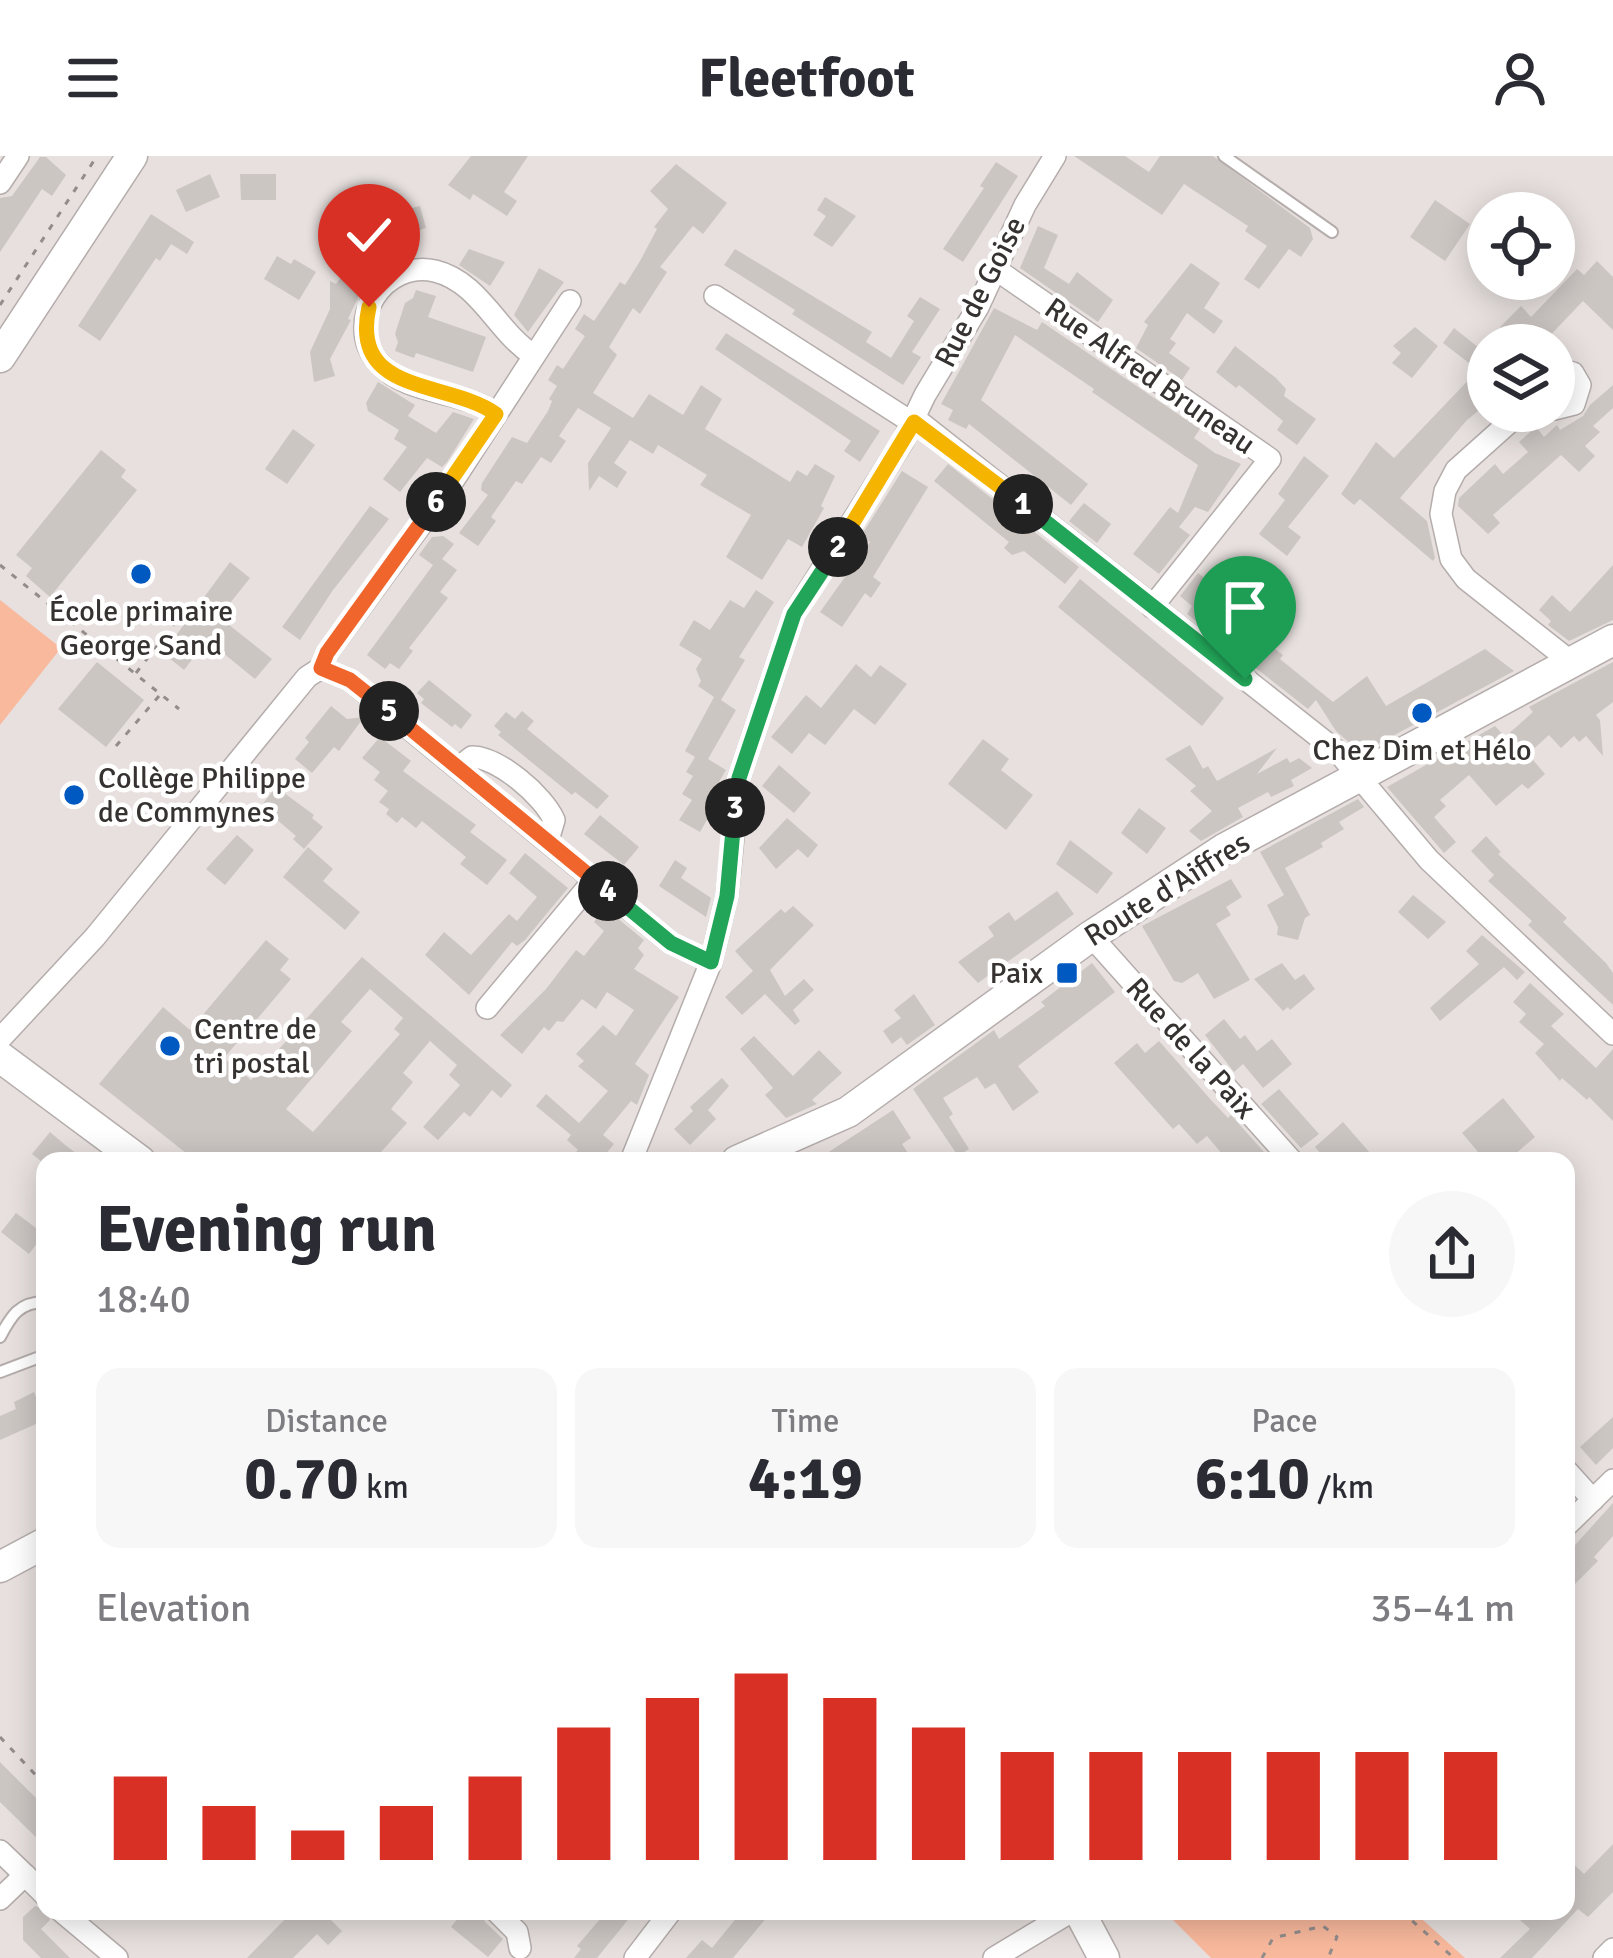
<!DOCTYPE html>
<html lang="en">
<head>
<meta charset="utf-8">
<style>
  body { margin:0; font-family:Signika,sans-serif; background:#f7f7f7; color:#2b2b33; height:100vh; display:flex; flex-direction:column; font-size:45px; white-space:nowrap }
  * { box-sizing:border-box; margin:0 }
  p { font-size:39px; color:#7c7c81 }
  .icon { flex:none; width:66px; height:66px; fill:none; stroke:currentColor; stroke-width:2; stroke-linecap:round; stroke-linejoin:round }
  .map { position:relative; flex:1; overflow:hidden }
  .sheet { position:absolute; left:36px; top:996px; width:1539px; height:768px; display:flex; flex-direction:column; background:#fff; border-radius:24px; box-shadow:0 6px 30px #0003 }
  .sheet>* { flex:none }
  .tools { position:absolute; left:1467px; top:36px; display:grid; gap:24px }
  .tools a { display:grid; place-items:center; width:108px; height:108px; border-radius:50%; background:#fff; box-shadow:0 6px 30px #0003; font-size:60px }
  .pin { position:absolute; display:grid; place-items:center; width:102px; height:102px; color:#fff; margin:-123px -51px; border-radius:50% 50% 50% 0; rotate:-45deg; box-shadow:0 0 12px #0007 }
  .pin .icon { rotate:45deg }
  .km { position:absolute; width:60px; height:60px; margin:-30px; border-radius:50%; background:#222; color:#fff; font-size:33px; line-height:60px; text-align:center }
  .round { display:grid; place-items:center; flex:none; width:126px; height:126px; border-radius:63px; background:#f7f7f7 }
  .head { display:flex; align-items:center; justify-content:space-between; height:204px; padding:0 60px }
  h1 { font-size:66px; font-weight:700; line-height:90px }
  .metrics { display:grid; grid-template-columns:repeat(3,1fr); gap:18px; height:204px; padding:12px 60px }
  .metrics div { display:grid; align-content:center; border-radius:24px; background:#f7f7f7; text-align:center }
  .metrics b { font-size:60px; font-weight:700 }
  .metrics small { font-size:33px; font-weight:400 }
  .metrics p { font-size:33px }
  .chart { height:336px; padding:24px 60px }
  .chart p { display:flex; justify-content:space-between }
  .chart svg { width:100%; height:216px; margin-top:12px; stroke:#d93025; stroke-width:6 }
  header { display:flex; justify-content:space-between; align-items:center; height:156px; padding:0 60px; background:#fff; font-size:54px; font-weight:700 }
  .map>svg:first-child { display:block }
</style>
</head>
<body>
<header><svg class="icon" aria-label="menu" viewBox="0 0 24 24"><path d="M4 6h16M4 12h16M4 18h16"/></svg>Fleetfoot<svg class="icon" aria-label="person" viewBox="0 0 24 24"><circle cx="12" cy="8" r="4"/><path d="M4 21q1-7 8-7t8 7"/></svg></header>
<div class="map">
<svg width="1613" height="1802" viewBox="0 0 1613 1802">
  <rect width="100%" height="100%" fill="#e7e0de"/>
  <!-- green -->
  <g fill="#f9b99d">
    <polygon points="0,444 61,492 0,569"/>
    <polygon points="1164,1755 1413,1755 1465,1802 1211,1802"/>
  </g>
  <!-- building -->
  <g fill="#ccc6c3" fill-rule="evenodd">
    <polygon points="471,0 528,0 504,36 517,45 507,60 473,38 470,44 448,29"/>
    <polygon points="1074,0 1125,0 1149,16 1160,0 1213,0 1310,72 1313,83 1301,101 1289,93 1259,133 1244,123 1267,90 1245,75 1248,70 1184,28 1162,59"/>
    <polygon points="40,1 46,1 66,19 52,40 42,33 0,96 0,42 12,40"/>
    <polygon points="996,6 1018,20 963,106 943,93 984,32 980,30"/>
    <polygon points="676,8 727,47 703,78 693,70 660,111 667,116 640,158 633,152 609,191 617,199 593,237 633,262 649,238 683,259 701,229 722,243 705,273 790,326 797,314 807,320 815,308 835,320 821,350 824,352 802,391 788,383 762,424 726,401 751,359 700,329 707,319 658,289 653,298 630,284 614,307 627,316 617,332 599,320 589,335 588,307 611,272 578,252 559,280 566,285 551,307 541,301 522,328 516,325 491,361 496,365 478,390 459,377 488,339 481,334 482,327 512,281 527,287 548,255 552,245 549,243 557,230 548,224 557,209 563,213 585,180 575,173 584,158 594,165 620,126 625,129 640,105 657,73 654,71 668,53 650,35"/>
    <polygon points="210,18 220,41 186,56 176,34"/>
    <polygon points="240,18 276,18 276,44 241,44"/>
    <polygon points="825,41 856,60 832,91 813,79 826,60 817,54"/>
    <polygon points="1435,44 1470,68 1445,105 1410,81"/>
    <polygon points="420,50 426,72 406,78 397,94 378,83 391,62 400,55"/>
    <polygon points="151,58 194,86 187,98 171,88 160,105 156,102 100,185 78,170"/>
    <polygon points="1038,70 1058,79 1044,112 1069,128 1077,116 1113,144 1098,166 1020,112"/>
    <polygon points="363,91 383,102 361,135 348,163 351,164 330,203 335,220 314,226 310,196 330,153 330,125 336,128"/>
    <polygon points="469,93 505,106 490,130 459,109"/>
    <polygon points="735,93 872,176 866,186 891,202 914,165 907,160 920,141 940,153 912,196 921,201 903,229 792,158 795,154 724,109"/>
    <polygon points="277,100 291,108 294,103 316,116 299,144 264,123"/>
    <polygon points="1597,105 1613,121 1613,174 1583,145 1541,189 1519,189 1500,171 1521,150 1531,161 1577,113 1584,119"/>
    <polygon points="1191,107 1220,127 1204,152 1223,165 1214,178 1187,157 1170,183 1176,187 1169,197 1190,212 1182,224 1136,192 1148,169 1144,166"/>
    <polygon points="539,112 564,126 528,176 514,159"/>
    <polygon points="416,134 436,140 428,161 486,181 473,216 416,197 414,202 395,195 398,186 395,178 405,147 413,142"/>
    <polygon points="994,152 1037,174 1042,166 1200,273 1194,282 1215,297 1241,308 1208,356 1195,351 1179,371 1190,379 1159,418 1133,398 1170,351 1178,357 1198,309 1092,236 1094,233 1015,179 981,244 1088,328 1071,349 969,268 966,273 948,264 953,254 941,248"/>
    <polygon points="1415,171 1438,190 1412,222 1392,207 1401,197 1393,190"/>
    <polygon points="1454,172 1488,199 1488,247 1467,264 1400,342 1427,365 1435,402 1433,405 1360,343 1354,349 1341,338 1376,286 1394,302 1478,214 1443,187"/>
    <polygon points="726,177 880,275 860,306 844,295 851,285 715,193"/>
    <polygon points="1235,190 1276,222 1286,233 1284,240 1316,263 1297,289 1277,274 1283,265 1239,229 1236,232 1216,216"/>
    <polygon points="378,226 415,249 408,260 436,277 453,256 474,263 447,306 442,311 427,302 400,336 383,323 407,291 394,283 399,274 368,255 366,247"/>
    <polygon points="1613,229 1613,252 1593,270 1600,276 1585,290 1595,300 1579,316 1561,299 1493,359 1500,367 1488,378 1458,350 1459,342 1495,308 1503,318 1528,296 1519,286 1536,271 1544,281 1557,269 1560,274 1583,260 1590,249"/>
    <polygon points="293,273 315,289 287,328 265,313"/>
    <polygon points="101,294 126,314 121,321 137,334 50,441 26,420 32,412 16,399"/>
    <polygon points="1304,300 1329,320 1288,371 1301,381 1287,400 1259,378 1285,344 1278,338"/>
    <polygon points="948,308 1079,411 1065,428 1024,395 1012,399 1004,392 1009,386 934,325"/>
    <polygon points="902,315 928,331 873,421 881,427 871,442 865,437 842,471 820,456 870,386 861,380"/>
    <polygon points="1084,347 1111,368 1097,387 1069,365"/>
    <polygon points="370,350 389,363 333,434 300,484 282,471"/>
    <polygon points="443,380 454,388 442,403 457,414 440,436 448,442 409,492 413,495 399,513 390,507 385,513 367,499 433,409 419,399 432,381"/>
    <polygon points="230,406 250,422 219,461 272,503 255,523 207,484 184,514 163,497"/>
    <polygon points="1613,409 1613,464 1569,485 1548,469 1551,465 1539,454 1552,439 1570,456"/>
    <polygon points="1213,416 1225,425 1210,444 1283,499 1280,503 1333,546 1367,520 1386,550 1485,493 1514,515 1361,597 1336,575 1316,544 1308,553 1187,458 1192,450 1180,440 1198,417 1207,424"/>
    <polygon points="1080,423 1224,542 1202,570 1058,451"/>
    <polygon points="756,434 774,446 739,501 745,504 721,544 736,554 708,603 726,614 715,633 722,638 700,676 679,664 692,644 682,638 693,620 686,616 695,601 685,595 714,541 698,530 701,525 696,513 702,503 679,489 694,464 710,474 730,444 744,452"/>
    <polygon points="97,506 144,544 106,591 58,553"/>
    <polygon points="1613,506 1613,546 1596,559 1600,564 1603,600 1586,580 1579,586 1574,580 1561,592 1549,579 1528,598 1545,618 1528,633 1522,628 1496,650 1469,619 1440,644 1446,650 1434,661 1456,686 1444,697 1387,631 1495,570 1505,581 1533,556 1529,551"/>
    <polygon points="856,508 871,521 880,509 907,528 875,569 854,553 825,589 809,577 792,598 771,581 806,539 821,552"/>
    <polygon points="429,524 472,559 461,573 455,568 452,571 421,547 424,543 417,537"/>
    <polygon points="331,550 347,563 364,561 339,595 334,591 312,617 295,603 309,586 305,582"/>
    <polygon points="522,555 534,565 527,573 609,640 597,653 575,636 572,639 498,579 501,576 494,570 506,556 515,563"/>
    <polygon points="380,581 411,605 403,615 476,669 470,676 507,704 487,729 460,708 466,701 422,665 416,672 402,661 397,667 386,658 389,653 379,646 388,635 374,624 380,616 362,602"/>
    <polygon points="983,583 1009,603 1001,614 1033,639 1006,674 948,628"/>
    <polygon points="1190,589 1203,613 1208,610 1217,625 1277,592 1257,618 1287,602 1290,607 1299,602 1312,612 1291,624 1294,630 1271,641 1268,636 1238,652 1243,661 1201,685 1189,675 1212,655 1190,635 1196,630 1165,603"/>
    <polygon points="779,609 811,637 794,657 762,630"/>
    <polygon points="276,631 314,659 312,662 323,671 304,693 293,683 296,680 261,650"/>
    <polygon points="1358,643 1364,651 1339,666 1344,673 1321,687 1323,691 1285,712 1310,759 1305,762 1298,784 1277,779 1278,771 1267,749 1284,739 1260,696"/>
    <polygon points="1139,652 1166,672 1147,698 1121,677"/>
    <polygon points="600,659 639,691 624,709 584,678"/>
    <polygon points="787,662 818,689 808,702 798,693 776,713 759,692"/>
    <polygon points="237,679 254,694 225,729 206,713"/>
    <polygon points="1486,680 1501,696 1498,698 1567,762 1563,766 1606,807 1613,817 1613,849 1528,769 1532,765 1488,725 1494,719 1471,695"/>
    <polygon points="1070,684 1113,717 1097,738 1056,708"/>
    <polygon points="308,691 333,713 323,725 360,756 345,774 283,721"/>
    <polygon points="525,697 568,732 525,784 517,790 512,786 469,839 425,799 444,776 471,799 509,758 517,765 537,741 509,717"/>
    <polygon points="675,704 687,712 681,722 711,742 706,761 659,730"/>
    <polygon points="1231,723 1242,741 1226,751 1231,759 1216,768 1250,824 1214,843 1198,817 1182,827 1174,825 1142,770"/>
    <polygon points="1057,735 1074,758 978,827 958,806 994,780 988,771 1009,756 1015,765"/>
    <polygon points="1413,739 1446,766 1428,783 1398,756"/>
    <polygon points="793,750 814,769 770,814 785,840 804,823 814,834 793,854 800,865 795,869 765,838 742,859 725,841 753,815 735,795 781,753 785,757"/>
    <polygon points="605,752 644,784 638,792 644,799 634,813 679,841 635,908 649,919 637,949 631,945 603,979 614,988 600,1005 568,1005 578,994 567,984 571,979 536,950 546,938 579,967 608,935 578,910 584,905 576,898 603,869 616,880 634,854 607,836 596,853 582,843 563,866 557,865 549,875 544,871 522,898 500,879 546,833 576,794 584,800 604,775 594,766"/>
    <polygon points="1482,779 1525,816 1517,824 1504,811 1440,865 1430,852 1479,808 1466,795"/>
    <path d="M 266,784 L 289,803 L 280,814 L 291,823 L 224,902 L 251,924 L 362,801 L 512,929 L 501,942 L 492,934 L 470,961 L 464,956 L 438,984 L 423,971 L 460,929 L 449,919 L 457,909 L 430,885 L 403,917 L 413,926 L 391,953 L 407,967 L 373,1005 L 238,1005 L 228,997 L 222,1005 L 196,1005 L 99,928 L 163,851 L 190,874 ZM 370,833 L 403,862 L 394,873 L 400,878 L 313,976 L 286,953 L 352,875 L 341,866 Z"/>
    <polygon points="1092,807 1115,836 1018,910 1039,936 1013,955 995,927 985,933 977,921 943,942 953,958 949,961 969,993 958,1000 913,933 994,874 999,883 1045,850 1041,846"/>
    <polygon points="1282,807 1295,824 1304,818 1315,833 1290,854 1288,851 1283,855 1254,823"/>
    <polygon points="1530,827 1564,858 1551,870 1596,912 1613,893 1613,965 1589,941 1587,944 1562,922 1560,925 1535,897 1544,888 1519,866 1526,858 1513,846"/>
    <polygon points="914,838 935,869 907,889 901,881 892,888 883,875 901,862 894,854"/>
    <polygon points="1224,863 1240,883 1245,879 1257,895 1272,883 1292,908 1263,932 1243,908 1234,916 1205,879"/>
    <polygon points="754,880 793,920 819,894 842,917 812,944 817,948 786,962 765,939 773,932 740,893"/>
    <polygon points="1159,885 1211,944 1228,962 1231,959 1272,1005 1228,1005 1207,980 1197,988 1179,968 1173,973 1114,907 1137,887 1145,897"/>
    <polygon points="722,922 729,930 708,954 716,963 690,989 674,973 693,955 690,951"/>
    <polygon points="1279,933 1319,978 1301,992 1261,948"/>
    <polygon points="1503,942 1535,981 1507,1005 1494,1005 1488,998 1484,1003 1462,977"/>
    <polygon points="893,954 911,982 902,988 913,1005 815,1005"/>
    <polygon points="1343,966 1377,1005 1327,1005 1315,991"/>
    <polygon points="50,976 64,988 86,1005 41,1005 32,998"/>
    <polygon points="16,1057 44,1078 29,1098 1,1076"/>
    <polygon points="34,1236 45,1264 0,1284 0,1260 16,1253 14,1246"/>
    <polygon points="1613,1261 1613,1292 1596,1309 1580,1291"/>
    <polygon points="1613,1347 1613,1380 1594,1401 1598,1405 1566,1437 1566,1399"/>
    <polygon points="0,1606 45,1651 45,1690 0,1646"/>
    <polygon points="1613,1688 1613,1736 1588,1761 1578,1753 1532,1802 1500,1802 1530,1773 1520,1764 1528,1755 1566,1755 1566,1701 1584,1718"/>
    <polygon points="35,1750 45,1754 50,1764 41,1773 70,1802 41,1802 23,1784 23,1761"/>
    <polygon points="293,1755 340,1755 331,1764 342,1775 328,1789 317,1778 293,1802 247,1802"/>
    <polygon points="474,1755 481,1755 485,1766 503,1783 488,1801 451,1771 463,1756 470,1761"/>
    <polygon points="607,1755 635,1755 597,1802 574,1802 581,1793 577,1790"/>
    <polygon points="742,1755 772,1755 733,1802 686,1802 702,1784 712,1792"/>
  </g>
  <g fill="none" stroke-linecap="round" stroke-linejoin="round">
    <defs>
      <g id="lane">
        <polyline points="1224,0 1332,76"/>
        <path d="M 0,1181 C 11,1160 19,1146 45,1146"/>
        <polyline points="0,1216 45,1199"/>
      </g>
      <g id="street">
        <polyline points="0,27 18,0"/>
        <polyline points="994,112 1270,303 1152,451"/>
        <polyline points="715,140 905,262 922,268 1338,596 1429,704 1613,878"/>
        <polyline points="570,145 453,325 327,497 321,512 350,524 671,787 711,806"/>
        <polyline points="1554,212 1573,217 1580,229 1574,248 1554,253"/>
        <polyline points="1522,255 1456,314 1445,335 1441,358 1451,403 1466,423 1561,498 1568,508"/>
        <path d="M 496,258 C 460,232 409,241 378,206 C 343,166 384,103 435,115 C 480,126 497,176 533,199"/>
        <path d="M 459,611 L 472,601 C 498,601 544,640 554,664 L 548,684"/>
        <polyline points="1091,780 1292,1005"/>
        <polyline points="487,852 594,724"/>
        <polyline points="0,883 95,781 307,521 321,512"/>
        <polyline points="631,1005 711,806 727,740 739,622 794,458 903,285 925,239 978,151 1025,49 1055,0"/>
        <polyline points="1566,1314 1593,1344"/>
        <polyline points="1566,1370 1613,1324"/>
        <polyline points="0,1695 25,1719"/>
        <polyline points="0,1743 25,1719 45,1739"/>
        <polyline points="61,1755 117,1802"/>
        <polyline points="496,1755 517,1776 520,1792"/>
        <polyline points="635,1802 671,1755"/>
        <polyline points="994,1802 1072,1755"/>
        <polyline points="1604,1802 1613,1793"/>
      </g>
      <g id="secondary">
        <polyline points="0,201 132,0"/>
        <polyline points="0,901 140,1005"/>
        <polyline points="737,1005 848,956 1091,780 1224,693 1613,484"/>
        <polyline points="0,1411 45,1387"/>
        <polyline points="1079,1755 1104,1802"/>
      </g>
    </defs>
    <!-- lane casing -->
    <use href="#lane" stroke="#b4adab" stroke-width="14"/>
    <!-- street casing -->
    <use href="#street" stroke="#b4adab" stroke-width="24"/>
    <!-- secondary casing -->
    <use href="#secondary" stroke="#b4adab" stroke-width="33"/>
    <!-- path -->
    <g stroke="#928c8b" stroke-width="3" stroke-dasharray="6 9" stroke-linecap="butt">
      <polyline points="0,149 97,0"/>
      <polyline points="0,409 179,553"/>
      <polyline points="136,517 174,468 147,448"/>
      <polyline points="116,590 159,540"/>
      <polyline points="0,1581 45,1629"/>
      <polyline points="1401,1755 1454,1802"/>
      <polyline points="1262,1802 1273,1782 1323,1770 1337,1781 1328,1802"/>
    </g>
    <!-- lane -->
    <use href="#lane" stroke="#fff" stroke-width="10"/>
    <!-- street -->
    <use href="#street" stroke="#fff" stroke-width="21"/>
    <!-- secondary -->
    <use href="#secondary" stroke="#fff" stroke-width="30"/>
  </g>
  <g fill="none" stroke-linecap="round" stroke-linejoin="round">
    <defs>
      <polyline id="split-1" points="1023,348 1245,523"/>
      <polyline id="split-2" points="838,391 914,266 1023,348"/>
      <polyline id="split-3" points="735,652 739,622 794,458 838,391"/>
      <polyline id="split-4" points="608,735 671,787 711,806 727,740 735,652"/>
      <polyline id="split-5" points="389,555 608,735"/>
      <polyline id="split-6" points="389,555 350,524 321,512 327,497 436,346"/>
      <path id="split-7" d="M 369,151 C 349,240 449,224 496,258 L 436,346"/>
    </defs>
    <!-- split-1 casing -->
    <use href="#split-1" stroke="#fff" stroke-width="24"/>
    <!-- split-2 casing -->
    <use href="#split-2" stroke="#fff" stroke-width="24"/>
    <!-- split-3 casing -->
    <use href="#split-3" stroke="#fff" stroke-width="24"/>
    <!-- split-4 casing -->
    <use href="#split-4" stroke="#fff" stroke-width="24"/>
    <!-- split-5 casing -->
    <use href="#split-5" stroke="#fff" stroke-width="24"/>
    <!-- split-6 casing -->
    <use href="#split-6" stroke="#fff" stroke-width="24"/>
    <!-- split-7 casing -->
    <use href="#split-7" stroke="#fff" stroke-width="24"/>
    <!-- split-1 -->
    <use href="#split-1" stroke="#22a559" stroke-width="15"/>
    <!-- split-2 -->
    <use href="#split-2" stroke="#f5b400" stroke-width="15"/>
    <!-- split-3 -->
    <use href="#split-3" stroke="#22a559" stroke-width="15"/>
    <!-- split-4 -->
    <use href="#split-4" stroke="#22a559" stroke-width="15"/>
    <!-- split-5 -->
    <use href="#split-5" stroke="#f0652b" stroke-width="15"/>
    <!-- split-6 -->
    <use href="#split-6" stroke="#f0652b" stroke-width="15"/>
    <!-- split-7 -->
    <use href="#split-7" stroke="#f5b400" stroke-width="15"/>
  </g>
  <!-- markers -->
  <g fill="#0058c1" stroke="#fff" stroke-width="4.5">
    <circle cx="141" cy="418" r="12"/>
    <circle cx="1422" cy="557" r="12"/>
    <circle cx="74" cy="639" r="12"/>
    <rect x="1055" y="805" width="24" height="24" rx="6"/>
    <circle cx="170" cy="890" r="12"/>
  </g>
  <g text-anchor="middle" stroke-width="9" stroke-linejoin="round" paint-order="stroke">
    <!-- street labels -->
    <g font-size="30" fill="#353231" stroke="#fff">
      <text transform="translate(980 136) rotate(-63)" y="10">Rue de Goise</text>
      <text transform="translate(1150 220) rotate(35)" y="10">Rue Alfred Bruneau</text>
      <text transform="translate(1167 733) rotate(-32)" y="10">Route d'Aiffres</text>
      <text transform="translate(1191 892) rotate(48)" y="10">Rue de la Paix</text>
    </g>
    <!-- poi labels -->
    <g font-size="30" fill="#353231" stroke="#fff">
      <text x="141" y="465">École primaire<tspan x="141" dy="34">George Sand</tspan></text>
      <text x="1422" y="604">Chez Dim et Hélo</text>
      <text x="98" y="632" text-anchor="start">Collège Philippe<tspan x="98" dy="34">de Commynes</tspan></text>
      <text x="1043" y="827" text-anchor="end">Paix</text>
      <text x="194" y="883" text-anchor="start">Centre de<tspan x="194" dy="34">tri postal</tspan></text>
    </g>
  </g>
</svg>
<div class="tools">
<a><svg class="icon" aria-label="locate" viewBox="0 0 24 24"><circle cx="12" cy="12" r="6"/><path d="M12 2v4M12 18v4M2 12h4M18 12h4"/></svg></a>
<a><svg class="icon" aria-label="layers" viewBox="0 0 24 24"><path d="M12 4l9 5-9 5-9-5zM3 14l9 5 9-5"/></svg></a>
</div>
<div class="pin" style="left:1245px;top:523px;background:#1e9e55"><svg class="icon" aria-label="arrive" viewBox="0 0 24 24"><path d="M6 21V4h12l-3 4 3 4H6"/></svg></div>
<div class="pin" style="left:369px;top:151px;background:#d93025"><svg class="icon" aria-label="check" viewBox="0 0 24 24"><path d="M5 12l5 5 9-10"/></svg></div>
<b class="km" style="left:1023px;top:348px">1</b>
<b class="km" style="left:838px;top:391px">2</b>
<b class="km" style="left:735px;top:652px">3</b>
<b class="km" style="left:608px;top:735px">4</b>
<b class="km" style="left:389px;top:555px">5</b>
<b class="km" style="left:436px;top:346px">6</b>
<section class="sheet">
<div class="head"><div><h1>Evening run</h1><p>18:40</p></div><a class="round"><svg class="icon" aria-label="share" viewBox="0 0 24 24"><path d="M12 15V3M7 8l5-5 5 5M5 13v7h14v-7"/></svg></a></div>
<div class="metrics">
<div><p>Distance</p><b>0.70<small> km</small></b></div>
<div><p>Time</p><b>4:19</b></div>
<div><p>Pace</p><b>6:10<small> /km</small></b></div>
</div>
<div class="chart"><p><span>Elevation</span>35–41 m</p>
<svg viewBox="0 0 160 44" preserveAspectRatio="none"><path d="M5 44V27M15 44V33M25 44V38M35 44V33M45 44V27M55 44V17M65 44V11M75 44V6M85 44V11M95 44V17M105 44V22M115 44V22M125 44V22M135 44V22M145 44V22M155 44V22"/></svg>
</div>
</section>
</div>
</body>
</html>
